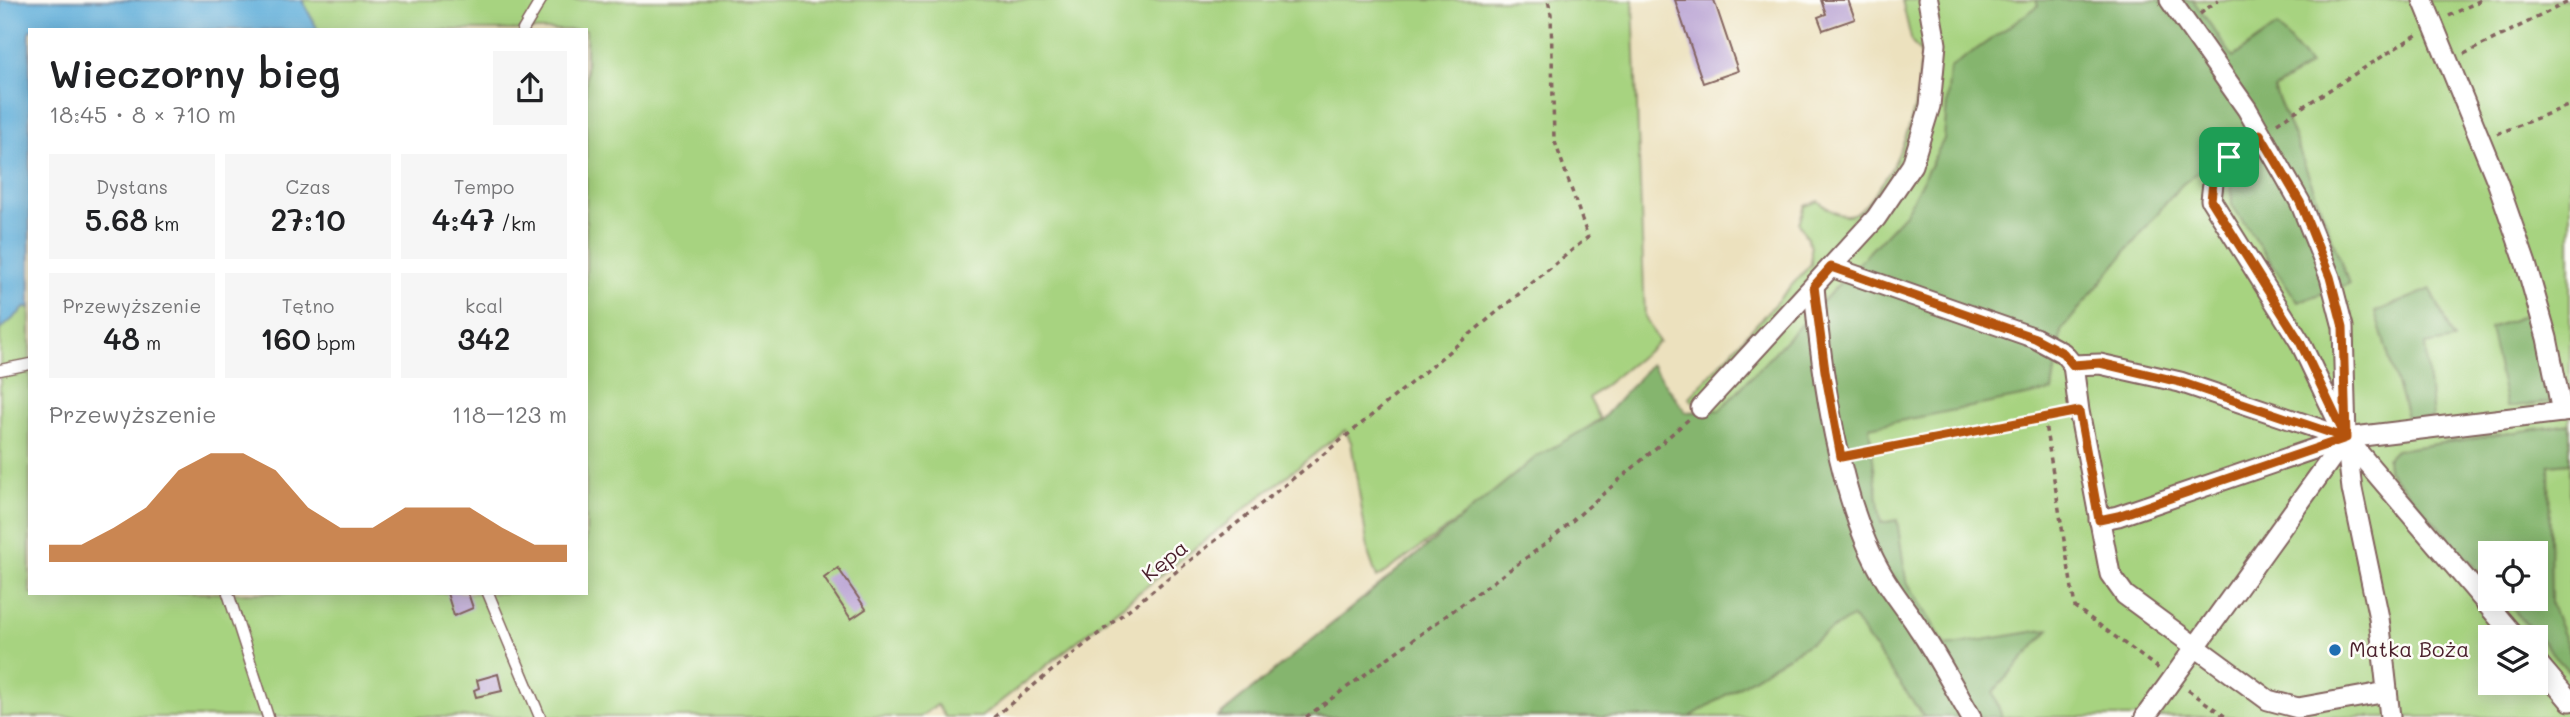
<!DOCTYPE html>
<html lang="pl">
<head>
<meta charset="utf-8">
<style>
  body { margin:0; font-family:Mali,sans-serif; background:#f6f6f6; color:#202124; height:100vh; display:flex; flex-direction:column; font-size:26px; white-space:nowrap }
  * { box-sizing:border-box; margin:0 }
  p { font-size:23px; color:#757577 }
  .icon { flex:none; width:38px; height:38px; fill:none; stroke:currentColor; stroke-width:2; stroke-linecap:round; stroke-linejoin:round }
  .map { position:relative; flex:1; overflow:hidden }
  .sheet { position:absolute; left:28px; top:28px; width:560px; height:567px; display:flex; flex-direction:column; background:#fff; border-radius:0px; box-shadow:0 4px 18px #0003 }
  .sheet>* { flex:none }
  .controls { position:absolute; left:2478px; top:541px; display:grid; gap:14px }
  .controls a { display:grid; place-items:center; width:70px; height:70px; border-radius:0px; background:#fff; box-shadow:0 4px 18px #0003; font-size:35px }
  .pin { position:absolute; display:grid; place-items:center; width:60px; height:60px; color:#fff; margin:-30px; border-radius:14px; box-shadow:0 4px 10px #0006 }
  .round { display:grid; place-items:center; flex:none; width:74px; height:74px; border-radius:0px; background:#f6f6f6 }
  .head { display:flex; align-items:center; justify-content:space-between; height:119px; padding:0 21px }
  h1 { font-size:38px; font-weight:600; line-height:52px }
  .metrics { display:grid; grid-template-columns:repeat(3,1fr); gap:10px; height:119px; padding:7px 21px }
  .metrics div { display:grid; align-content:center; border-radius:0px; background:#f6f6f6; text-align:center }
  .metrics b { font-size:30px; font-weight:600 }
  .metrics small { font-size:19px; font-weight:400 }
  .metrics p { font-size:19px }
  .chart { height:196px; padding:14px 21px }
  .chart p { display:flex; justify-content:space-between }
  .chart svg { width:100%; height:126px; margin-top:7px; fill:#b45309; opacity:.7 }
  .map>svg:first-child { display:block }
</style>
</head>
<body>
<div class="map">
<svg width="2570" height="717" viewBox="0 0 2570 717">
  <rect width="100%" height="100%" fill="#fdfcf7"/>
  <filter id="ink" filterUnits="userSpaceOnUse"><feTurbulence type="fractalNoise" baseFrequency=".0143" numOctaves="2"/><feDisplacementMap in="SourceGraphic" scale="14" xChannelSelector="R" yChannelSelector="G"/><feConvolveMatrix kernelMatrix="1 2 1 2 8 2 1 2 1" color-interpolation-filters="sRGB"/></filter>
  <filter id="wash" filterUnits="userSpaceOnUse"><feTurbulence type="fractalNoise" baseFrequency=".00686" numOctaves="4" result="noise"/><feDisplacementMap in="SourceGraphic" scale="28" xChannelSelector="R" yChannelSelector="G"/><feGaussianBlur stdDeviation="1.57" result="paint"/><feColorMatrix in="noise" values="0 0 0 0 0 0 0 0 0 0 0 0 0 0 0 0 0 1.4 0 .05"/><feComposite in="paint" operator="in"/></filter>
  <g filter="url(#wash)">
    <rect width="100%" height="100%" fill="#ece1be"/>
    <!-- green -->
    <g fill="#a7d380" stroke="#787956" stroke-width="2" fill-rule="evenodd">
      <path d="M 0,0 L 1633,0 L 1645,317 L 1659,342 L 1589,398 L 1600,419 L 1377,578 L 1369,555 L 1351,442 L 1345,430 L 981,717 L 945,717 L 937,705 L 920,717 L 0,717 ZM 30,30 L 586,30 L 586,593 L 30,593 Z"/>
      <path d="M 1902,0 L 2570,0 L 2570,717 L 1556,717 L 1728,432 L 1689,398 L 1811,264 L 1811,246 L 1799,223 L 1805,206 L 1818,201 C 1827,207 1835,216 1846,215 C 1860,215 1867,203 1875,193 C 1906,153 1920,103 1921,53 L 1912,43 ZM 2490,553 L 2536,553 L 2536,598 L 2490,598 ZM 2490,637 L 2536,637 L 2536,682 L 2490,682 Z"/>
    </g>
    <!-- forest -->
    <g fill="#85b56e" stroke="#686a4c" stroke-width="2">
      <polygon points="2036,0 2193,0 2233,57 2277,26 2310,65 2274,89 2295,139 2349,284 2298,302 2232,205 2231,182 2248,160 2240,139 2179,187 2061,331 2052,391 1869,427 1881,523 1897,520 1906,580 1946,646 2050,629 1993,692 2002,717 1924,717 1852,617 1690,717 1218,717 1536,457 1601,420 1651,364 1686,412 1720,410 1905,214 1944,139 1950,68 2038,6"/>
      <polygon points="2431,289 2454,340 2425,345 2433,418 2408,420 2375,312"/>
      <polygon points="2532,313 2552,402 2507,407 2490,328"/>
      <polygon points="2570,424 2570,463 2549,465 2551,604 2570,653 2570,673 2504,599 2536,598 2536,553 2490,553 2490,584 2388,470 2387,459 2396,450"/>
    </g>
    <!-- water -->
    <polygon fill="#60afda" stroke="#556782" stroke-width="2" points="0,0 302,0 318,30 30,30 30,308 26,307 0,330"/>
    <g id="blocks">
      <!-- building -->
      <g fill="#b69fd2">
        <polygon points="1675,0 1714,0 1738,71 1703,83"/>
        <polygon points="1821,0 1848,0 1855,19 1823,30 1818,17 1826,14"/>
        <polygon points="838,568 866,609 851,619 824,578"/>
        <polygon points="447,593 468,593 473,608 454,616"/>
        <polygon points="498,674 502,691 476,697 474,690 479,688 477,680"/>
      </g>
    </g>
  </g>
  <g filter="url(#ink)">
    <use href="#blocks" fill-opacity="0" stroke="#83635e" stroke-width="2"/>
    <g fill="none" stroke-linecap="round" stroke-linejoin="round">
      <defs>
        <g id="lane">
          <polyline points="523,30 541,0"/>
          <polyline points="0,370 30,364"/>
          <polyline points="228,593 268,717"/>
          <polyline points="488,593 540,717"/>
        </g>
        <g id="street">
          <polyline points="2170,0 2247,109 2300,202 2330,277 2343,327 2346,438 2352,489 2379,618 2390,717"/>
          <polyline points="2423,0 2497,181 2526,264 2547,338 2562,412"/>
          <polyline points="2260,134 2229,157 2214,175 2211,200 2300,342 2346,438 2515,637"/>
          <polyline points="1831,267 2035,338 2063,353 2073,365 2100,364 2180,382 2346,438"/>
          <path d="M 1814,286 C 1821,371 1839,503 1883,576 C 1894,595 1908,611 1919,629 C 1938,657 1954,688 1971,717"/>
          <polyline points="2073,365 2079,411 2110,574 2125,595 2268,700 2298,708 2387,692"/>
          <polyline points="1701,408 1876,218 1912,165 1930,106 1936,44 1928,0"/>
          <polyline points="2099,520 2118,516 2346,438 2570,411"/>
          <polyline points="2536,661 2570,701"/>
          <polyline points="2145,717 2346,438"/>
        </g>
      </defs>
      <!-- lane casing -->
      <use href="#lane" stroke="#83635e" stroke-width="13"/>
      <!-- street casing -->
      <use href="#street" stroke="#83635e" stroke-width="23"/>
      <!-- path -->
      <g stroke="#83635e" stroke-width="3.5" stroke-dasharray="5 5" stroke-linecap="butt">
        <polyline points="2200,14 2218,0"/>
        <polyline points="2449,16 2481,0"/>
        <polyline points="2464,54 2570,1"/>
        <polyline points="2277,123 2418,34"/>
        <polyline points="2497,134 2570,105"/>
        <polyline points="2044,418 2075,607 2159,669"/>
        <polyline points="1858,453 2060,415"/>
        <polyline points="2188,690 2226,717"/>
        <polyline points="994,717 1355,429 1588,237 1554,139 1551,14 1548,0"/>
        <polyline points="1306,717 1548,542 1689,419"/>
      </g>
      <!-- lane -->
      <use href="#lane" stroke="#fff" stroke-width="10"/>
      <!-- street -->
      <use href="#street" stroke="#fff" stroke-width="19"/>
    </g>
  </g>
  <g fill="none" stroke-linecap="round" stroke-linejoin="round" filter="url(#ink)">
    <defs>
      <polyline id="route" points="2229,157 2214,174 2211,200 2300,342 2346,438 2180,382 2100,363 2073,365 2063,353 2035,338 1831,267 1814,286 1825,371 1841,457 2079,411 2099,520 2118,516 2346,438 2343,327 2330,277 2300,202 2260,134 2229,157"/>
    </defs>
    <!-- route casing -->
    <use href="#route" stroke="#fff" stroke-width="14"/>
    <!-- route -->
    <use href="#route" stroke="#b45309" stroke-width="9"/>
  </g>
  <!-- markers -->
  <circle fill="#1f6fb2" stroke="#fdfcf7" stroke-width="2.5" cx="2335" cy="650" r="7"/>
  <g text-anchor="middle" stroke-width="5" stroke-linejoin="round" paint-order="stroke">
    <!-- street labels -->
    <g font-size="21" fill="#4a1f2b" stroke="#fdfcf7">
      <text transform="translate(1165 561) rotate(-39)" y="7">Kępa</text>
    </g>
    <!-- poi labels -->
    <g font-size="21" fill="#4a1f2b" stroke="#fdfcf7" text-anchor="start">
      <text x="2349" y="657">Matka Boża</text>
    </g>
  </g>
</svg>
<div class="controls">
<a><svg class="icon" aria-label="locate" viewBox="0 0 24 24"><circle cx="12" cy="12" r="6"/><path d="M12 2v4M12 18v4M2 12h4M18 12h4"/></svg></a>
<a><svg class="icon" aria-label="layers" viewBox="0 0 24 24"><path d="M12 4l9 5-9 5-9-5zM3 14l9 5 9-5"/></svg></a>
</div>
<div class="pin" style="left:2229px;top:157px;background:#1e9e55"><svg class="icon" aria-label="arrive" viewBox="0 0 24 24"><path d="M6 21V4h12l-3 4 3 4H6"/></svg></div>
<section class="sheet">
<div class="head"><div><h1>Wieczorny bieg</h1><p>18:45 · 8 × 710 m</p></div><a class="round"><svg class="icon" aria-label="share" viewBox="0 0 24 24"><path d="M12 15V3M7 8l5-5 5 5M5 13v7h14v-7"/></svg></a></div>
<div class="metrics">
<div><p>Dystans</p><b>5.68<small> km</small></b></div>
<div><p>Czas</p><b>27:10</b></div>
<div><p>Tempo</p><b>4:47<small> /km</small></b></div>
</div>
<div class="metrics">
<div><p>Przewyższenie</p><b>48<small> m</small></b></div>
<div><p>Tętno</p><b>160<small> bpm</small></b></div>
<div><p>kcal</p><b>342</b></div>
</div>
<div class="chart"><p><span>Przewyższenie</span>118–123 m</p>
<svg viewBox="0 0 160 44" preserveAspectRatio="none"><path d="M0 44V38L10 38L20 32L30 25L40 12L50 6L60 6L70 12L80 25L90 32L100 32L110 25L120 25L130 25L140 32L150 38L160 38V44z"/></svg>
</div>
</section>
</div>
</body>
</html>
